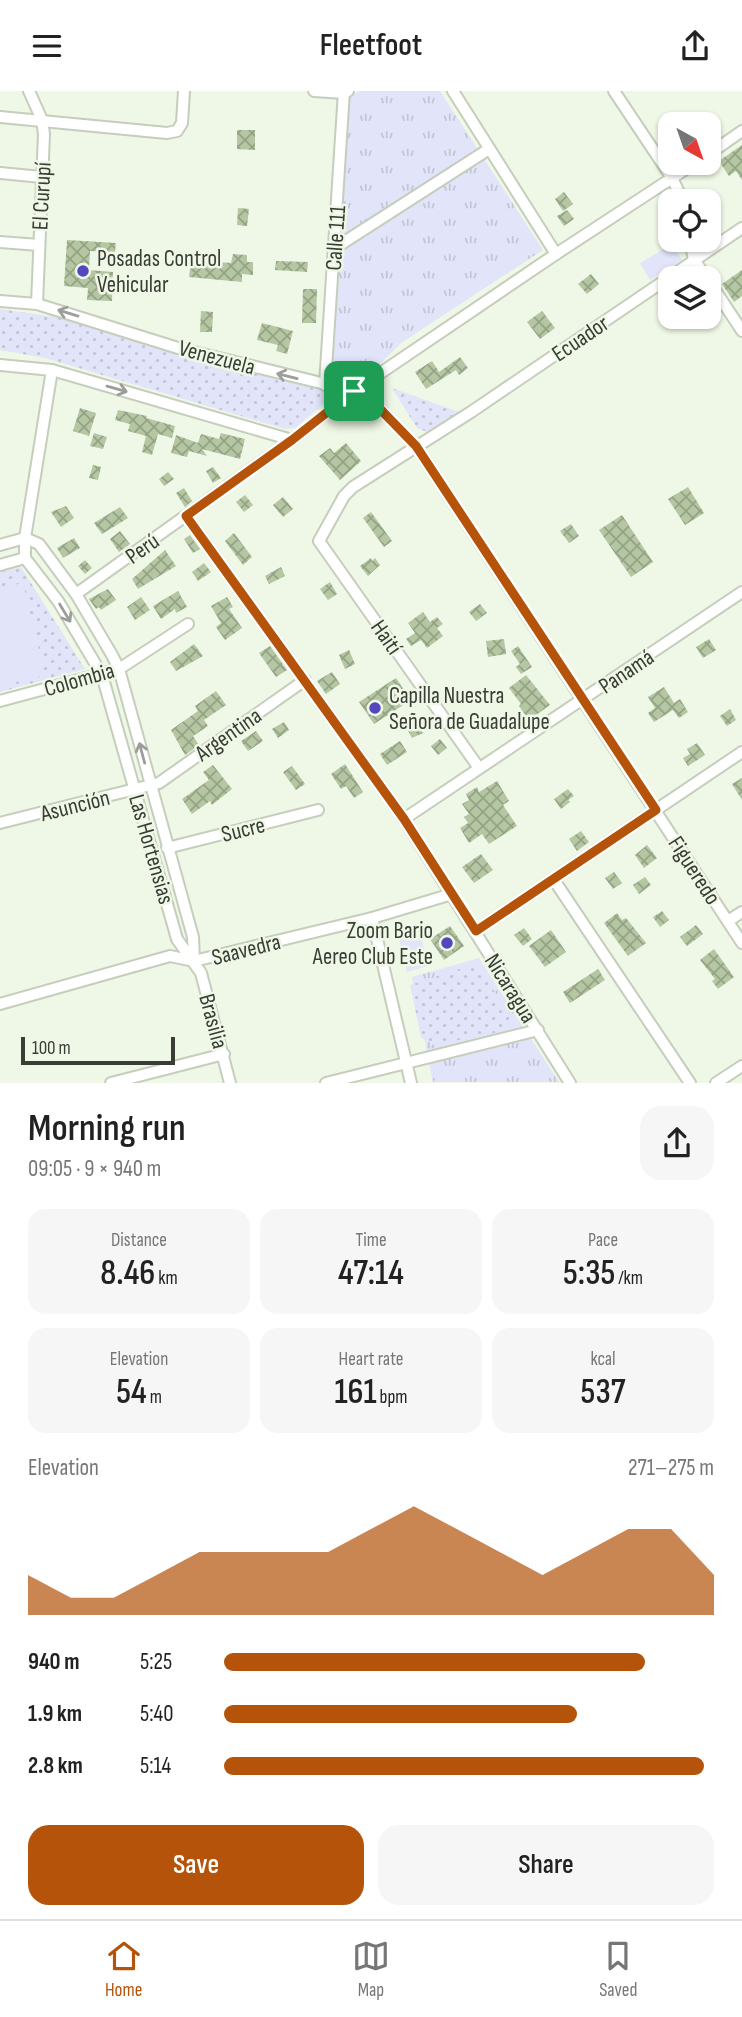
<!DOCTYPE html>
<html lang="en">
<head>
<meta charset="utf-8">
<style>
  body { margin:0; font-family:"Sofia Sans Condensed",sans-serif; background:#f6f6f6; color:#222; height:100vh; display:flex; flex-direction:column; font-size:26px; white-space:nowrap }
  * { box-sizing:border-box; margin:0 }
  p { font-size:23px; color:#767676 }
  .icon { flex:none; width:38px; height:38px; fill:none; stroke:currentColor; stroke-width:2; stroke-linecap:round; stroke-linejoin:round }
  .map { position:relative; height:992px; overflow:hidden }
  .details { display:flex; flex-direction:column; background:#fff; flex:1 }
  .details>* { flex:none }
  .needle { width:46px; rotate:140deg }
  .controls { position:absolute; left:658px; top:21px; display:grid; gap:14px }
  .controls a { display:grid; place-items:center; width:63px; height:63px; border-radius:14px; background:#fff; box-shadow:0 2px 5px #0004; font-size:35px }
  .scale { position:absolute; left:21px; bottom:18px; width:154px; box-sizing:border-box; padding-left:7px; border:4px solid #393d35; border-top:0; font-size:19px; line-height:24px; white-space:nowrap; color:#393d35; -webkit-text-stroke:5px #eff8e6; paint-order:stroke }
  .pin { position:absolute; display:grid; place-items:center; width:60px; height:60px; color:#fff; margin:-30px; border-radius:14px; box-shadow:0 4px 10px #0006 }
  .round { display:grid; place-items:center; flex:none; width:74px; height:74px; border-radius:21px; background:#f6f6f6 }
  .overview { display:flex; align-items:center; justify-content:space-between; height:119px; padding:0 28px }
  h1 { font-size:38px; font-weight:600; line-height:52px }
  .figures { display:grid; grid-template-columns:repeat(3,1fr); gap:10px; height:119px; padding:7px 28px }
  .figures div { display:grid; align-content:center; border-radius:18px; background:#f6f6f6; text-align:center }
  .figures b { font-size:35px; font-weight:600 }
  .figures small { font-size:19px; font-weight:400 }
  .figures p { font-size:19px }
  .chart { height:196px; padding:14px 28px }
  .chart p { display:flex; justify-content:space-between }
  .chart svg { width:100%; height:126px; margin-top:7px; fill:#b45309; opacity:.7 }
  .button { display:flex; gap:14px; margin-top:auto; padding:14px 28px }
  .button a { flex:1; height:80px; border-radius:21px; background:#b45309; color:#fff; font-size:28px; font-weight:600; line-height:80px; text-align:center }
  .button a+a { background:#f6f6f6; color:#222 }
  ul { padding:0 28px; list-style:none; font-size:23px }
  li { display:grid; grid-template-columns:112px 84px 1fr; align-items:center; height:52px }
  li i { height:18px; border-radius:9px; background:#b45309 }
  header { display:flex; justify-content:space-between; align-items:center; height:91px; padding:0 28px; background:#fff; font-size:32px; font-weight:600 }
  .dock { display:flex; justify-content:space-around; align-items:center; height:98px; border-top:2px solid #e0e0e0; background:#fff; font-size:19px; color:#767676 }
  .dock a { display:grid; justify-items:center; gap:4px }
  .dock .on { color:#b45309 }
  .map>svg:first-child { display:block }
</style>
</head>
<body>
<header><svg class="icon" aria-label="menu" viewBox="0 0 24 24"><path d="M4 6h16M4 12h16M4 18h16"/></svg>Fleetfoot<svg class="icon" aria-label="share" viewBox="0 0 24 24"><path d="M12 15V3M7 8l5-5 5 5M5 13v7h14v-7"/></svg></header>
<div class="map">
<svg width="742" height="992" viewBox="0 0 742 992">
  <defs>
    <pattern id="grass-tufts" width="24" height="20" patternUnits="userSpaceOnUse" patternTransform="scale(1.75)"><rect width="24" height="20" fill="#e2e4f9"/><path d="M3 7l-1-3M5 7V3M7 7l1-3M15 17l-1-3M17 17v-4M19 17l1-3" fill="none" stroke="#c3c4d6"/></pattern>
    <pattern id="park-dots" width="8" height="8" patternUnits="userSpaceOnUse" patternTransform="scale(1.75)"><rect width="8" height="8" fill="#e2e4f9"/><path d="M2 2h.1M6 6h.1" fill="none" stroke="#c3c4d6" stroke-width="1.8" stroke-linecap="round"/></pattern>
    <pattern id="building-cross-hatch" width="8" height="8" patternUnits="userSpaceOnUse" patternTransform="scale(1.75)"><rect width="8" height="8" fill="#b5c7a2"/><path d="M0 0l8 8M0 8l8-8" fill="none" stroke="#94a385"/></pattern>
  </defs>
  <rect width="100%" height="100%" fill="#eff8e6"/>
  <!-- grass -->
  <g fill="url(#grass-tufts)">
    <polygon points="359,0 440,0 543,159 401,252 359,294 322,292 342,11"/>
    <polygon points="479,867 559,991 433,991 412,886"/>
  </g>
  <!-- park -->
  <g fill="url(#park-dots)">
    <polygon points="0,218 55,226 329,299 331,306 295,337 285,338 45,267 0,259"/>
    <polygon points="392,297 459,321 427,341 417,337"/>
    <polygon points="21,476 85,578 0,601 0,481"/>
    <polygon points="475,873 514,928 508,939 433,954 421,946 410,894"/>
  </g>
  <!-- garden -->
  <g fill="#e2e4f9">
    <polygon points="672,153 682,169 650,189 640,172"/>
    <polygon points="23,492 45,584 0,595 0,497"/>
    <polygon points="419,837 428,875 407,881 398,843"/>
  </g>
  <!-- building -->
  <g fill="url(#building-cross-hatch)">
    <polygon points="237,39 255,39 255,59 237,58"/>
    <polygon points="742,54 742,89 736,80 729,85 719,70"/>
    <polygon points="564,101 573,113 563,120 555,108"/>
    <polygon points="238,117 249,118 247,135 237,134"/>
    <polygon points="567,119 574,128 564,135 557,125"/>
    <polygon points="67,149 116,152 115,161 90,160 89,179 113,181 112,210 87,209 88,197 64,195"/>
    <polygon points="233,163 247,164 247,171 253,171 253,184 242,183 242,191 189,186 191,169 231,172"/>
    <polygon points="276,170 308,171 307,181 275,179"/>
    <polygon points="742,179 742,205 734,211 722,193"/>
    <polygon points="591,183 599,193 587,203 578,193"/>
    <polygon points="303,198 317,198 316,232 302,232"/>
    <polygon points="201,220 213,221 212,241 200,241"/>
    <polygon points="542,220 555,237 540,248 527,231"/>
    <polygon points="262,232 293,240 287,263 276,260 278,254 257,249"/>
    <polygon points="460,266 468,277 459,284 456,279 426,298 415,281 432,270 439,281"/>
    <polygon points="80,317 96,322 89,345 73,340"/>
    <polygon points="118,319 147,325 146,327 175,335 172,347 158,343 152,364 142,361 146,345 128,340 130,333 115,329"/>
    <polygon points="94,342 107,346 103,358 90,355"/>
    <polygon points="221,342 245,348 240,368 202,358 207,365 189,360 187,366 171,362 176,344 198,352 201,343 219,348"/>
    <polygon points="346,352 361,370 340,389 319,365 330,357 334,362"/>
    <polygon points="93,374 101,376 98,389 89,387"/>
    <polygon points="213,376 221,387 213,392 206,380"/>
    <polygon points="168,381 174,388 164,395 159,388"/>
    <polygon points="688,396 704,422 685,434 668,408"/>
    <polygon points="184,397 192,410 185,416 176,402"/>
    <polygon points="245,404 253,414 244,421 236,411"/>
    <polygon points="283,406 293,418 283,426 273,414"/>
    <polygon points="66,415 74,427 61,436 51,421"/>
    <polygon points="120,416 128,427 102,443 94,432"/>
    <polygon points="371,421 392,450 384,456 363,427"/>
    <polygon points="622,424 653,471 631,486 599,439"/>
    <polygon points="571,433 579,445 569,452 560,440"/>
    <polygon points="120,440 130,453 119,461 110,448"/>
    <polygon points="234,442 252,466 243,474 225,450"/>
    <polygon points="190,444 200,458 193,462 184,448"/>
    <polygon points="74,447 80,457 63,467 57,457"/>
    <polygon points="165,459 176,475 138,498 132,488"/>
    <polygon points="371,467 372,470 375,467 380,474 368,485 360,475"/>
    <polygon points="85,469 92,477 85,483 78,475"/>
    <polygon points="204,472 211,481 198,490 192,481"/>
    <polygon points="281,476 285,485 269,493 265,485"/>
    <polygon points="330,491 337,503 328,509 320,498"/>
    <polygon points="108,498 116,509 101,519 99,516 96,518 89,508"/>
    <polygon points="178,500 187,516 176,522 175,518 161,528 153,515"/>
    <polygon points="141,506 150,519 135,529 127,516"/>
    <polygon points="227,506 233,516 229,518 242,537 225,549 216,536 221,532 211,515"/>
    <polygon points="480,513 487,522 476,530 469,521"/>
    <polygon points="423,521 430,531 437,526 443,533 437,537 443,545 427,557 421,549 411,555 406,548 415,542 408,532"/>
    <polygon points="504,548 506,563 488,566 486,550"/>
    <polygon points="709,548 716,559 703,567 696,556"/>
    <polygon points="194,553 203,565 176,580 170,571"/>
    <polygon points="270,555 287,579 276,586 259,562"/>
    <polygon points="518,555 532,576 521,583 516,576 520,573 511,560"/>
    <polygon points="349,559 355,573 345,578 339,564"/>
    <polygon points="332,581 340,593 326,603 317,590"/>
    <polygon points="526,584 550,614 529,629 519,615 521,613 509,597"/>
    <polygon points="396,587 411,609 374,633 359,611"/>
    <polygon points="664,596 674,612 680,608 688,621 679,627 673,619 654,631 648,622 655,617 648,606"/>
    <polygon points="216,600 226,614 204,629 208,635 193,645 199,654 185,664 171,639 198,620 195,615"/>
    <polygon points="730,618 736,629 727,635 720,625"/>
    <polygon points="284,631 289,639 278,647 272,638"/>
    <polygon points="417,632 423,642 412,647 407,638"/>
    <polygon points="256,640 263,650 248,660 241,650"/>
    <polygon points="440,648 447,657 438,664 431,655"/>
    <polygon points="400,650 407,661 387,674 380,663"/>
    <polygon points="697,652 705,664 688,675 683,667 690,663 687,658"/>
    <polygon points="345,673 363,701 354,707 346,695 341,698 331,683"/>
    <polygon points="213,674 232,698 212,714 210,710 192,723 182,708 209,689 203,681"/>
    <polygon points="292,675 305,693 296,699 283,681"/>
    <polygon points="742,687 742,709 732,693"/>
    <polygon points="497,690 509,710 503,714 517,735 489,753 482,743 469,752 460,737 468,732 464,726 469,723 462,713 469,709 466,703 477,696 479,701"/>
    <polygon points="568,698 574,705 568,709 570,711 561,718 554,708"/>
    <polygon points="581,740 589,751 577,760 569,748"/>
    <polygon points="647,754 657,767 644,777 635,764"/>
    <polygon points="481,763 493,779 474,792 462,776"/>
    <polygon points="614,781 622,792 613,798 605,787"/>
    <polygon points="645,786 651,794 639,803 633,794"/>
    <polygon points="662,820 669,829 660,836 653,826"/>
    <polygon points="617,822 622,829 626,827 646,852 628,865 604,832"/>
    <polygon points="696,834 703,843 687,855 680,846"/>
    <polygon points="450,835 464,855 444,869 430,848"/>
    <polygon points="524,837 532,848 523,855 514,844"/>
    <polygon points="551,839 566,861 545,876 529,855"/>
    <polygon points="714,858 734,886 718,898 712,890 715,888 700,869"/>
    <polygon points="598,878 605,889 570,912 563,901"/>
  </g>
  <g fill="none" stroke-linecap="round" stroke-linejoin="round">
    <defs>
      <g id="minor">
        <polyline points="29,0 42,29 44,43 37,213"/>
        <polyline points="314,0 344,2 348,0"/>
        <polyline points="453,0 556,163"/>
        <polyline points="614,0 672,87 683,110"/>
        <polyline points="0,26 167,42 177,40 182,32 184,0"/>
        <polyline points="709,63 742,40"/>
        <polyline points="0,82 42,86"/>
        <polyline points="690,149 694,169 707,187"/>
        <polyline points="0,151 39,154"/>
        <polyline points="335,157 489,58"/>
        <polyline points="709,190 742,240"/>
        <polyline points="0,210 37,213 178,257 354,300 381,319 416,355 742,852"/>
        <polyline points="0,274 52,279 292,349"/>
        <polyline points="52,279 25,447 25,467 58,510 102,584 177,848 201,882 230,992"/>
        <polyline points="325,294 344,0"/>
        <polyline points="186,425 404,728 570,992"/>
        <polyline points="0,454 25,447 39,453 76,503 112,564 119,578 193,846 194,870"/>
        <polyline points="0,474 25,467"/>
        <polyline points="76,503 292,349 354,300 556,163 695,72"/>
        <polyline points="0,610 119,578 188,533"/>
        <polyline points="479,677 319,450 344,405 353,396 471,321 742,137"/>
        <polyline points="404,728 742,501"/>
        <polyline points="0,732 159,692 305,589"/>
        <polyline points="167,757 318,719"/>
        <polyline points="554,789 690,992"/>
        <polyline points="372,827 411,992"/>
        <polyline points="728,830 742,821"/>
        <polyline points="476,840 742,661"/>
        <polyline points="0,913 170,865 194,870 372,827 452,803"/>
        <polyline points="111,992 224,963"/>
        <polyline points="326,992 538,939"/>
        <polyline points="716,992 742,975"/>
      </g>
    </defs>
    <!-- minor casing -->
    <use href="#minor" stroke="#c5cebc" stroke-width="14"/>
    <!-- minor -->
    <use href="#minor" stroke="#fff" stroke-width="10"/>
  </g>
  <!-- one-way arrows -->
  <defs><path id="oneway-shaft" d="M-6 0H5M1.5-3L5.5 0L1.5 3" fill="none" stroke-width="1.6" stroke-linecap="round" stroke-linejoin="round" transform="scale(1.75)"/></defs>
  <g stroke="#9c9e9a">
    <use href="#oneway-shaft" transform="translate(68 222) rotate(-163)"/>
    <use href="#oneway-shaft" transform="translate(287 285) rotate(-166)"/>
    <use href="#oneway-shaft" transform="translate(117 298) rotate(16)"/>
    <use href="#oneway-shaft" transform="translate(65 522) rotate(59)"/>
    <use href="#oneway-shaft" transform="translate(142 662) rotate(-105)"/>
  </g>
  <g fill="none" stroke-linecap="round" stroke-linejoin="round">
    <defs>
      <polygon id="route" points="354,300 381,319 416,355 656,719 476,840 404,728 186,425 292,349"/>
    </defs>
    <!-- route casing -->
    <use href="#route" stroke="#fff" stroke-width="14"/>
    <!-- route -->
    <use href="#route" stroke="#b45309" stroke-width="9"/>
  </g>
  <!-- markers -->
  <g fill="#5446bd" stroke="#eff8e6" stroke-width="2.5">
    <circle cx="83" cy="180" r="7"/>
    <circle cx="375" cy="617" r="7"/>
    <circle cx="447" cy="852" r="7"/>
  </g>
  <g text-anchor="middle" stroke-width="5" stroke-linejoin="round" paint-order="stroke">
    <!-- street labels -->
    <g font-size="23" fill="#393d35" stroke="#eff8e6">
      <text transform="translate(41 105) rotate(-87)" y="8">El Curupí</text>
      <text transform="translate(335 147) rotate(-86)" y="8">Calle 111</text>
      <text transform="translate(580 247) rotate(-34)" y="8">Ecuador</text>
      <text transform="translate(217 266) rotate(15)" y="8">Venezuela</text>
      <text transform="translate(142 457) rotate(-35)" y="8">Perú</text>
      <text transform="translate(387 546) rotate(55)" y="8">Haití</text>
      <text transform="translate(626 580) rotate(-34)" y="8">Panamá</text>
      <text transform="translate(79 588) rotate(-16)" y="8">Colombia</text>
      <text transform="translate(228 643) rotate(-35)" y="8">Argentina</text>
      <text transform="translate(75 714) rotate(-14)" y="8">Asunción</text>
      <text transform="translate(243 738) rotate(-14)" y="8">Sucre</text>
      <text transform="translate(152 758) rotate(74)" y="8">Las Hortensias</text>
      <text transform="translate(695 779) rotate(57)" y="8">Figueredo</text>
      <text transform="translate(246 858) rotate(-14)" y="8">Saavedra</text>
      <text transform="translate(511 897) rotate(58)" y="8">Nicaragua</text>
      <text transform="translate(214 930) rotate(75)" y="8">Brasilia</text>
    </g>
    <!-- poi labels -->
    <g font-size="23" fill="#393d35" stroke="#eff8e6" text-anchor="start">
      <text x="97" y="175">Posadas Control<tspan x="97" dy="26">Vehicular</tspan></text>
      <text x="389" y="612">Capilla Nuestra<tspan x="389" dy="26">Señora de Guadalupe</tspan></text>
      <text x="433" y="847" text-anchor="end">Zoom Bario<tspan x="433" dy="26">Aereo Club Este</tspan></text>
    </g>
  </g>
</svg>
<div class="controls">
<a><svg class="needle" viewBox="-14 -14 28 28"><path d="M0-13l5 13h-10z" fill="#e53935"/><path d="M0 13l5-13h-10z" fill="#767676"/></svg></a>
<a><svg class="icon" aria-label="locate" viewBox="0 0 24 24"><circle cx="12" cy="12" r="6"/><path d="M12 2v4M12 18v4M2 12h4M18 12h4"/></svg></a>
<a><svg class="icon" aria-label="layers" viewBox="0 0 24 24"><path d="M12 4l9 5-9 5-9-5zM3 14l9 5 9-5"/></svg></a>
</div>
<div class="scale">100 m</div>
<div class="pin" style="left:354px;top:300px;background:#1e9e55"><svg class="icon" aria-label="arrive" viewBox="0 0 24 24"><path d="M6 21V4h12l-3 4 3 4H6"/></svg></div>
</div>
<section class="details">
<div class="overview"><div><h1>Morning run</h1><p>09:05 · 9 × 940 m</p></div><a class="round"><svg class="icon" aria-label="share" viewBox="0 0 24 24"><path d="M12 15V3M7 8l5-5 5 5M5 13v7h14v-7"/></svg></a></div>
<div class="figures">
<div><p>Distance</p><b>8.46<small> km</small></b></div>
<div><p>Time</p><b>47:14</b></div>
<div><p>Pace</p><b>5:35<small> /km</small></b></div>
</div>
<div class="figures">
<div><p>Elevation</p><b>54<small> m</small></b></div>
<div><p>Heart rate</p><b>161<small> bpm</small></b></div>
<div><p>kcal</p><b>537</b></div>
</div>
<div class="chart"><p><span>Elevation</span>271–275 m</p>
<svg viewBox="0 0 160 44" preserveAspectRatio="none"><path d="M0 44V30L10 38L20 38L30 30L40 22L50 22L60 22L70 22L80 14L90 6L100 14L110 22L120 30L130 22L140 14L150 14L160 30V44z"/></svg>
</div>
<ul>
<li><b>940 m</b>5:25<i style="width:86%"></i></li>
<li><b>1.9 km</b>5:40<i style="width:72%"></i></li>
<li><b>2.8 km</b>5:14<i style="width:98%"></i></li>
</ul>
<div class="button"><a>Save</a><a>Share</a></div>
</section>
<nav class="dock">
<a class="on"><svg class="icon" aria-label="home" viewBox="0 0 24 24"><path d="M3 11l9-7 9 7M6 9v11h12V9"/></svg>Home</a>
<a><svg class="icon" aria-label="map" viewBox="0 0 24 24"><path d="M3 6l6-2 6 2 6-2v14l-6 2-6-2-6 2zM9 4v14M15 6v14"/></svg>Map</a>
<a><svg class="icon" aria-label="saved" viewBox="0 0 24 24"><path d="M7 4h10v16l-5-4-5 4z"/></svg>Saved</a>
</nav>
</body>
</html>
